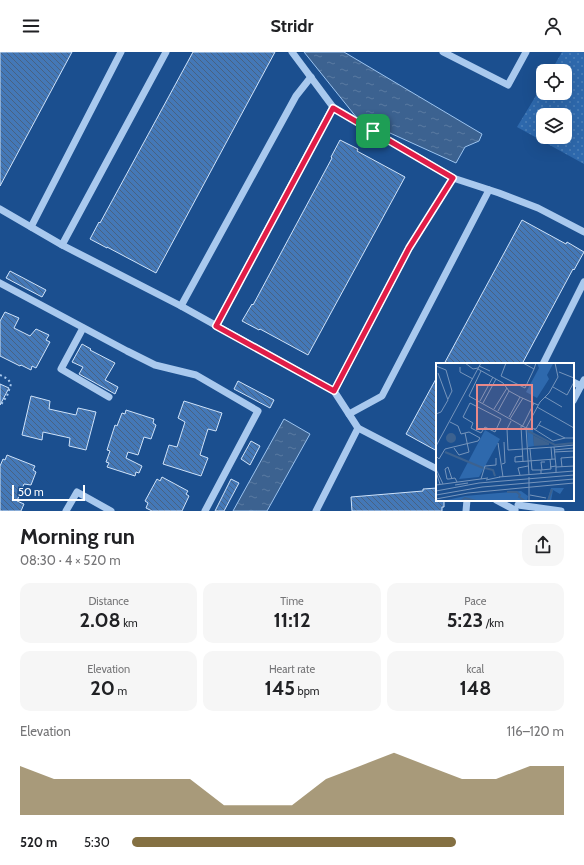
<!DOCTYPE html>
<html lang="en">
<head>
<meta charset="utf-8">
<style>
  body { margin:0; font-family:Cabin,sans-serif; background:#f6f6f6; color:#202124; height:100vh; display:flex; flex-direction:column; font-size:15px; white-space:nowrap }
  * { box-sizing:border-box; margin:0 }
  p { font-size:13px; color:#757577 }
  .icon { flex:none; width:22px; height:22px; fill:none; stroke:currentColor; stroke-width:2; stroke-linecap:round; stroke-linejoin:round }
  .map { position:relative; height:459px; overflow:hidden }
  .drawer { display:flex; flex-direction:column; background:#fff; flex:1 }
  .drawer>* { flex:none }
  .fabs { position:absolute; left:536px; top:12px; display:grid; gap:8px }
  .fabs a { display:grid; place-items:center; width:36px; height:36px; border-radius:8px; background:#fff; box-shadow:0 4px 16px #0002; font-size:20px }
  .scale { position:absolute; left:12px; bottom:10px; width:73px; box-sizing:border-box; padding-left:4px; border:2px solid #fff; border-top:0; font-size:11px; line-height:14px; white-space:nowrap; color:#fff; -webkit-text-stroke:3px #1b4f8f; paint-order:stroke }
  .pin { position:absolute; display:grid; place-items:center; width:34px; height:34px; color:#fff; margin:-17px; border-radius:8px; box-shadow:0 2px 6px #0006 }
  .round { display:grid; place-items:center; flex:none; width:42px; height:42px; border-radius:12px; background:#f6f6f6 }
  .head { display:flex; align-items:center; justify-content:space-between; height:68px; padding:0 20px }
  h1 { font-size:22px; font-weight:700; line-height:30px }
  .figures { display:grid; grid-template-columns:repeat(3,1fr); gap:6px; height:68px; padding:4px 20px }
  .figures div { display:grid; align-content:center; border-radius:10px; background:#f6f6f6; text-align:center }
  .figures b { font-size:20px; font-weight:700 }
  .figures small { font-size:11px; font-weight:400 }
  .figures p { font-size:11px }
  .chart { height:112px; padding:8px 20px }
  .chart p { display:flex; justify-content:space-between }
  .chart svg { width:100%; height:72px; margin-top:4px; fill:#847042; opacity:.7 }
  ul { padding:0 20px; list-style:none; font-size:13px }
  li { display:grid; grid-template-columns:64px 48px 1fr; align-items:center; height:30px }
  li i { height:10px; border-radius:5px; background:#847042 }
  header { display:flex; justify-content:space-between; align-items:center; height:52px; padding:0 20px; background:#fff; font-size:18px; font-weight:700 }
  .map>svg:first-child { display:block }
</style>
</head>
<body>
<header><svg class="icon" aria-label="menu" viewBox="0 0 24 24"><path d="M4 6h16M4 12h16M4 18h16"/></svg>Stridr<svg class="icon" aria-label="person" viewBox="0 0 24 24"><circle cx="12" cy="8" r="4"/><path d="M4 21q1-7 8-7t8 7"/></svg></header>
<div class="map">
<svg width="584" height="459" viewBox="0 0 584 459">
  <defs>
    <pattern id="grass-dots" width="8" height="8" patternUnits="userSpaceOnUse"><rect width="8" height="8" fill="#2e69ad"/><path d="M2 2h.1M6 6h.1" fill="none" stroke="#4d80b9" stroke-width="1.8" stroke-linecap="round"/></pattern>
    <pattern id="water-ripples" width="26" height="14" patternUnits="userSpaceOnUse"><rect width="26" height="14" fill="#3c6290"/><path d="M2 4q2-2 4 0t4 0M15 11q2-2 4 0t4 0" fill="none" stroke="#597aa1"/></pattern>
    <pattern id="building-back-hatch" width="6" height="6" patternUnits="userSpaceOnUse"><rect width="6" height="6" fill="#4478b7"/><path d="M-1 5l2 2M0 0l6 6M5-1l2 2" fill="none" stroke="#486282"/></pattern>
  </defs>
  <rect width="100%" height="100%" fill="#1b4f8f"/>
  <!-- grass -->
  <path fill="url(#grass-dots)" fill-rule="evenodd" d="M 562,0 L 584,0 L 584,112 L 517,75 L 543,32 L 543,41 L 565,41 L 565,19 L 551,19 ZM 543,63 L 565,63 L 565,85 L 543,85 Z"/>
  <!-- water -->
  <g fill="url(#water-ripples)" stroke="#9cc4f0">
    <polygon points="304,0 344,0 482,82 479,89 465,95 456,111 357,66"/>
    <polygon points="284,367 310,382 267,459 233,459"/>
  </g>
  <!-- building -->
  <g fill="url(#building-back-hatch)" stroke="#cfe3fa">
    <polygon points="0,0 72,0 0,134"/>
    <polygon points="193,0 275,0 156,221 107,195 107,196 90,187 99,170 100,171"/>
    <polygon points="340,88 358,97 357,99 405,125 308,303 260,277 259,278 242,269 252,252 253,253 332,106 331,105"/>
    <polygon points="522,168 566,192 567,190 584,200 574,218 573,217 522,312 444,312"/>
    <polygon points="10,219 46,238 42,245 6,226"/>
    <polygon points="5,260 19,266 14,276 30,284 36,277 49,283 46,288 50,290 36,316 32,314 31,318 21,313 20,314 0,304 0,269"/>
    <polygon points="82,292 91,297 90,298 115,311 105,328 118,335 115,342 79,322 83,315 72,310"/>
    <polygon points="437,325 437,399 406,382"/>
    <polygon points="238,329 274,348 270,356 234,337"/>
    <polygon points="0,332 9,336 0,353"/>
    <polygon points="31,344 50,349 49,357 76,363 78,356 96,360 86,398 69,394 70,386 43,380 42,388 22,383"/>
    <polygon points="184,349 222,361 216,379 208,377 203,393 200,403 208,406 201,424 163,412 169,393 177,395 185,370 178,366"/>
    <polygon points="126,358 154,367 153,371 156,373 151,387 144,385 138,403 128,400 126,406 142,414 139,421 136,420 135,424 107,415 109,411 106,410 110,399 107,398 115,373 117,374 122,361 125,362"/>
    <polygon points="251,389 260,394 250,413 241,407"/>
    <polygon points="7,403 35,414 33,418 36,420 31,433 24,432 17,449 24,452 21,459 0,459 0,414 3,407 5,408"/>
    <polygon points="162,425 188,439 186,442 189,444 182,459 152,459 146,456 148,451 145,449 157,427 160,429"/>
    <polygon points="231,427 239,431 224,459 215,459"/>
    <polygon points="437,436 437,448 444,448 444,455 442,455 442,459 352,459 351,445 423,439 423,437"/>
  </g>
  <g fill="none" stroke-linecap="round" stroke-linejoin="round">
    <!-- path -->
    <polyline stroke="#a9c9ee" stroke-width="2" stroke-dasharray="2 3" stroke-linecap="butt" points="0,323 8,327 11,332 7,344 0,354"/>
    <!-- minor -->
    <g stroke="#a9c9ee" stroke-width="7">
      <polyline points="292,0 333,55 453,126 409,196 334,339"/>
      <polyline points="443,0 508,33 526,0"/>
      <polyline points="453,126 499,141 538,156 584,180"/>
      <polyline points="0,157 62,193 181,254 334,339 358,376 437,417"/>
      <polyline points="31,175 121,0"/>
      <polyline points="62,193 166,0"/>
      <polyline points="0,231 127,299 155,313 196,323 258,359 205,459"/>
      <polyline points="181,254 296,44 311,25"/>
      <polyline points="216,274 333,55"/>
      <polyline points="83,276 61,317 109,345"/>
      <polyline points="543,312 584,230"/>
      <polyline points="573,330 581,334"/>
      <polyline points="573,349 584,328"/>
      <polyline points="349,362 382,344 489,138"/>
      <polyline points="496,448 515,458"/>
      <polyline points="518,453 561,459"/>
      <polyline points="66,459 77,440 111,459"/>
      <polyline points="316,459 358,376"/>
      <polyline points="466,459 467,448"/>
    </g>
  </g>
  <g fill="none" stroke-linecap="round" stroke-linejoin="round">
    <defs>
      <polygon id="route" points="333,56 453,126 409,196 334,339 216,274"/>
    </defs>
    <!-- route casing -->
    <use href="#route" stroke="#fff" stroke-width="8"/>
    <!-- route -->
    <use href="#route" stroke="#e11d48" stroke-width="5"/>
  </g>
  <!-- overview -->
  <g transform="translate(436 311)">
    <rect width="138" height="138" fill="#1b4f8f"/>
    <path d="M 101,0 L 117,1 L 111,12 L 113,16 L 101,35 L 90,29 L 103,5 ZM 91,66 L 97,67 L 98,83 L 92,84 ZM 49,67 L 64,76 L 43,114 L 23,116 Z" fill="#2e69ad"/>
    <path d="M 115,125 L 128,125 L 124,131 L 117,127 L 115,138 L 111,138 ZM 85,128 L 92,133 L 91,138 L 6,138 L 29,133 Z" fill="#2e69ad"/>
    <path d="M10 75a5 5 0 1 1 10 0a5 5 0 1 1-10 0ZM 97,72 L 113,80 L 113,82 L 98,83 Z" fill="#3c6290"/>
    <path fill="none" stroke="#3c6290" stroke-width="2" d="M 92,68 L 119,82 L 138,80M 9,89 L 47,105M 49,105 L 57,107 L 59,113M 71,129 L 81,129 L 84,132 L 83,134 L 89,138M 25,138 L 29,135 L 40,138M 112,138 L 116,126"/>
    <path fill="none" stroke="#7695bc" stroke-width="1" d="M 29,0 L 37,6 L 42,5M 70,0 L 65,13 L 89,25 L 98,6M 87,0 L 98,6 L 100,0M 0,3 L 10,7 L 16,28 L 12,36M 43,3 L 54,8M 24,4 L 24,9 L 37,16M 42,6 L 67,20 L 73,28 L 84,34 L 73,54M 45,8 L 33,33 L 90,65M 123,9 L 138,15M 117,24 L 131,32 L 138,19M 84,34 L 102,42M 109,34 L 126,44M 44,38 L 57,14M 34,40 L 65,56 L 59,69 L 49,64 L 45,70 L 35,65 L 37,60 L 27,54 ZM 47,40 L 60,16M 101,44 L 138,65M 58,46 L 71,25M 62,48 L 73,28M 0,51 L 5,49 L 12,37 L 2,10M 74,56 L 87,35M 75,58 L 71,66 L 72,87 L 118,84M 103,62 L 129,75 L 138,75M 85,63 L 87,99M 86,64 L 98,40M 90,65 L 100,66 L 105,58M 98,66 L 117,78 L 129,75M 62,80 L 67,114M 0,83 L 45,0M 115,84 L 116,96M 18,85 L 23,92 L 33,89 L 29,70M 94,86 L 96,107 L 105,107M 118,87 L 138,85M 118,89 L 138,88M 0,93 L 3,96 L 9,86 L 42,78 L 44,75 L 33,69 L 25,71 L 22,63 L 14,59M 87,93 L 79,94 L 79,99 L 119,96M 66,101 L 69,100 L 68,79M 120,103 L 118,84 L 138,82M 114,104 L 120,103 L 120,109M 120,104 L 138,103M 126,104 L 125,95 L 138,94M 0,106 L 7,121M 106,107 L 105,99 L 109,99M 0,109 L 4,121M 105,111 L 105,107 L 115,106 L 114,96M 84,112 L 82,105 L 92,103M 93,112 L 90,65 L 104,39 L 113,30 L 122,14 L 119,0M 63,114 L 138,108M 93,114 L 93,138M 16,116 L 12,104 L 9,106 L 11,116 L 13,116 L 19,115 L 21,119M 45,116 L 49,103 L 60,102 L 60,95M 50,117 L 64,114M 0,122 L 52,115M 19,122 L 32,120M 0,128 L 43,120 L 138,112M 0,132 L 46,124 L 138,116M 94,132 L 110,135M 0,136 L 32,130 L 138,120"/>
    <path fill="#e88989" fill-opacity="0.15" stroke="#e88989" stroke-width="2" d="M 41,22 L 96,22 L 96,66 L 41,66 Z"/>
    <rect width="138" height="138" fill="none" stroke="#fff" stroke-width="2"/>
  </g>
</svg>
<div class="fabs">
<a><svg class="icon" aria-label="locate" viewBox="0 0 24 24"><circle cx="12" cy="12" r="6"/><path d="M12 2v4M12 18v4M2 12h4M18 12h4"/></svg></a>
<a><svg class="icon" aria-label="layers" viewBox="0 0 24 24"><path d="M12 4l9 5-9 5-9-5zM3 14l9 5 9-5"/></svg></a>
</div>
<div class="scale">50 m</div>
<div class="pin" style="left:373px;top:79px;background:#1e9e55"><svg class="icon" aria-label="arrive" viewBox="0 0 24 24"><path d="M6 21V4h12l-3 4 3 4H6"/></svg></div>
</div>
<section class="drawer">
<div class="head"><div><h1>Morning run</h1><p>08:30 · 4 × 520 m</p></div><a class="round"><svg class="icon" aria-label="share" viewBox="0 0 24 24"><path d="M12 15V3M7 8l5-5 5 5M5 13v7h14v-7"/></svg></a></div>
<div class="figures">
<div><p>Distance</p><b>2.08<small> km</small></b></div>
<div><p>Time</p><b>11:12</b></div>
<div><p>Pace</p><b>5:23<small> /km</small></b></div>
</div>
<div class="figures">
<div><p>Elevation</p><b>20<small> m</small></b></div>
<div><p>Heart rate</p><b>145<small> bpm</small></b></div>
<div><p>kcal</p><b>148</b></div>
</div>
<div class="chart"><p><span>Elevation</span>116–120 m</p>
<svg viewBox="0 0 160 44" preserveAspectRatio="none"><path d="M0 44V14L10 22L20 22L30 22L40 22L50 22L60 38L70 38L80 38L90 22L100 14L110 6L120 14L130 22L140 22L150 14L160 14V44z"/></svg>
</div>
<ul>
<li><b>520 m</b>5:30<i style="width:75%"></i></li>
</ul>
</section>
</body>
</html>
